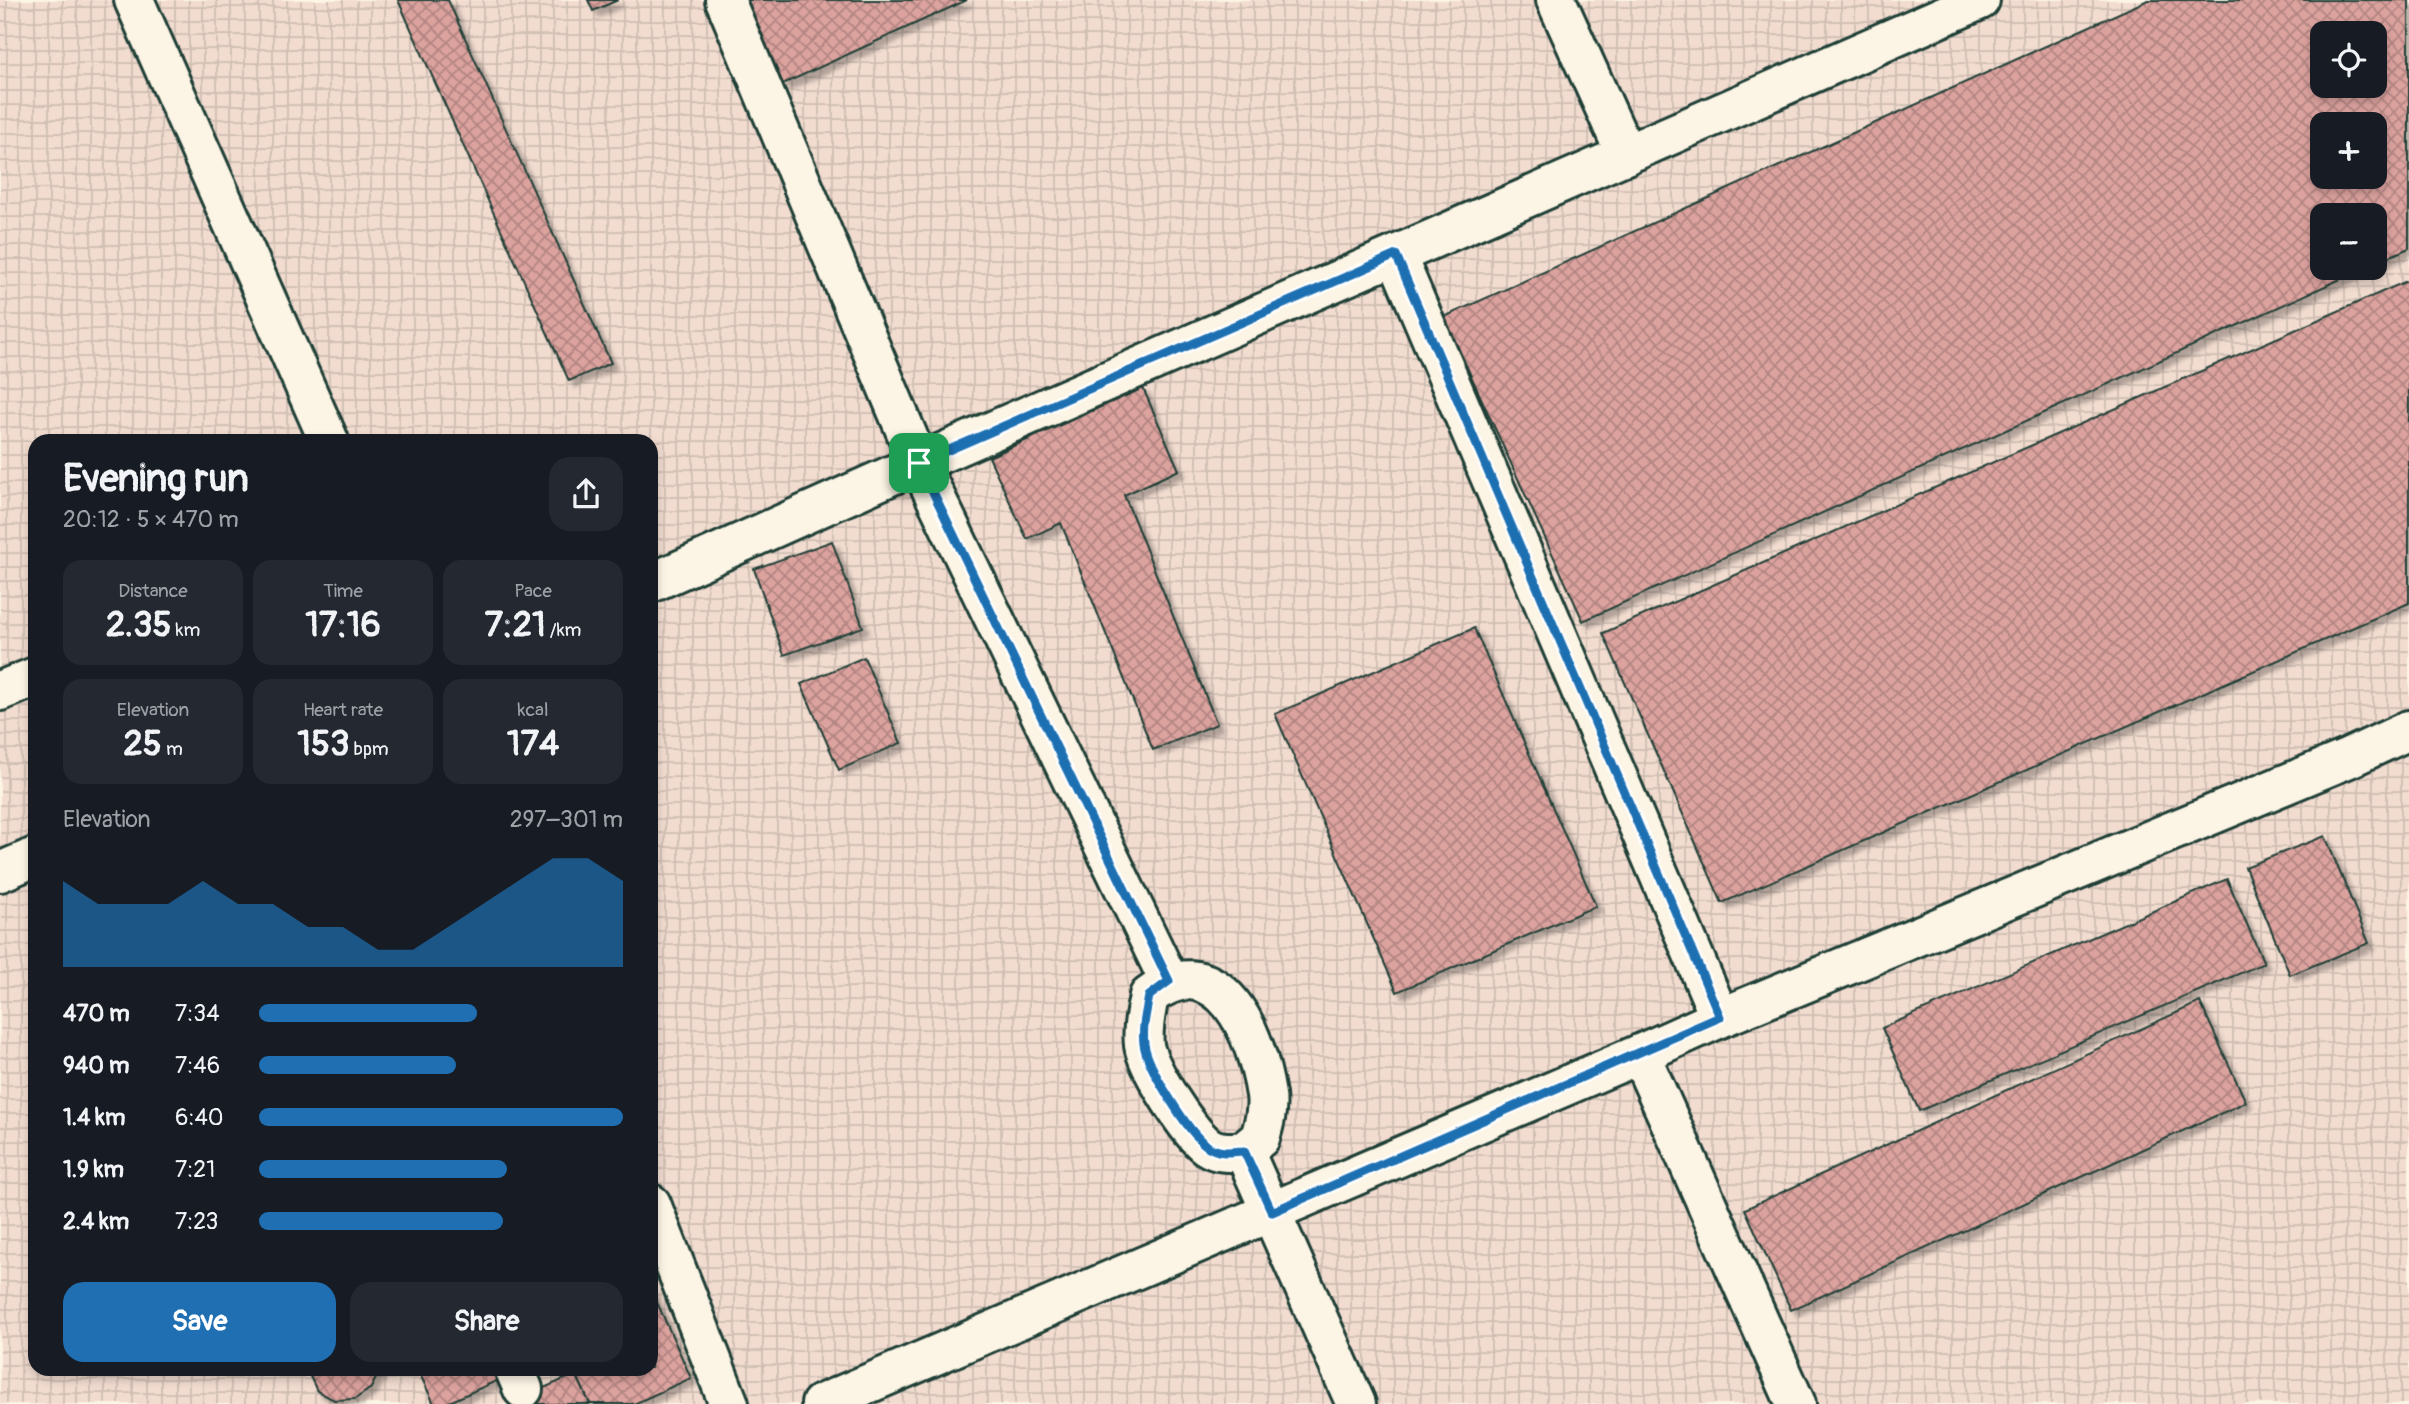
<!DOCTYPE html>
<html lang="en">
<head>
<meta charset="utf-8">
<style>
  body { margin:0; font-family:Pangolin,sans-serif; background:#242831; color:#f1f3f6; height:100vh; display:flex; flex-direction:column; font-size:26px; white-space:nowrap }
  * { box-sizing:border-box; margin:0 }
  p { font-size:23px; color:#9ea1a6 }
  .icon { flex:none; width:38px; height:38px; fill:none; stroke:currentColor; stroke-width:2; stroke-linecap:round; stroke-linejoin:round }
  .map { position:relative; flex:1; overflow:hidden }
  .side { position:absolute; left:28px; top:434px; width:630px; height:942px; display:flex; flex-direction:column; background:#171b24; border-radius:21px; box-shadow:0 4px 10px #0003 }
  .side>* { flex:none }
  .controls { position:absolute; left:2310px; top:21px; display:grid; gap:14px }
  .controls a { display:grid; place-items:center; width:77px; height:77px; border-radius:14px; background:#171b24; box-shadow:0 4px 10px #0003; font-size:35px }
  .pin { position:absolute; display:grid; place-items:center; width:60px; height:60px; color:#fff; margin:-30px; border-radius:14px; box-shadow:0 4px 10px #0006 }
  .round { display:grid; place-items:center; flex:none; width:74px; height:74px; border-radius:21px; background:#242831 }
  .headline { display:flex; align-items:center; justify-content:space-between; height:119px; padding:0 35px }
  h1 { font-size:38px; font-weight:800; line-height:52px }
  .figures { display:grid; grid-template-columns:repeat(3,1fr); gap:10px; height:119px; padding:7px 35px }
  .figures div { display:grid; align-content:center; border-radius:18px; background:#242831; text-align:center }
  .figures b { font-size:35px; font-weight:800 }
  .figures small { font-size:19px; font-weight:400 }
  .figures p { font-size:19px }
  .chart { height:196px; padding:14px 35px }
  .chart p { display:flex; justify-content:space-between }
  .chart svg { width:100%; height:126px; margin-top:7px; fill:#1f6fb2; opacity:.7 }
  .cta { display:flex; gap:14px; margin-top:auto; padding:14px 35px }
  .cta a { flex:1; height:80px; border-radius:21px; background:#1f6fb2; color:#fff; font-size:28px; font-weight:800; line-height:80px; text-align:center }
  .cta a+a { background:#242831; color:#f1f3f6 }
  ul { padding:0 35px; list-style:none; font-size:23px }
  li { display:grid; grid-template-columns:112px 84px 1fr; align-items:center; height:52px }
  li i { height:18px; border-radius:9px; background:#1f6fb2 }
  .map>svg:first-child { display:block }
</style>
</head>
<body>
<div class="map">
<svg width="2409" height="1404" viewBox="0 0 2409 1404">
  <defs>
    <pattern id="industrial-grid" width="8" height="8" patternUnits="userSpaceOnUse" patternTransform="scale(1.75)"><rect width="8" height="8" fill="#f2dcd0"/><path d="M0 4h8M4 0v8" fill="none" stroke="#cfbeb3"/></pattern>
    <pattern id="building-cross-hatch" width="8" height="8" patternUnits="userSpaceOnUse" patternTransform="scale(1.75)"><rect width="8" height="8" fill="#dca29e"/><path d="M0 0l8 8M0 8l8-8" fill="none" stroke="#b28582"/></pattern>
    <filter id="shadow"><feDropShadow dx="6" dy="6" stdDeviation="2" flood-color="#0004"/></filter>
  </defs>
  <rect width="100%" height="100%" fill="#fcf5e5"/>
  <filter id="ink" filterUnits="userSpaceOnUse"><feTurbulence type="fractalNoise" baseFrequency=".0143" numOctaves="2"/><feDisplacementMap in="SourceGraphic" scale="14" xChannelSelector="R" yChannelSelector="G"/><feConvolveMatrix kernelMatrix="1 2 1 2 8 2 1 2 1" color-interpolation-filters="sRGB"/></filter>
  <g filter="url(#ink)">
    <!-- industrial -->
    <path fill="url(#industrial-grid)" fill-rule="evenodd" d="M 0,0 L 2409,0 L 2409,1404 L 0,1404 ZM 2322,33 L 2375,33 L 2375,86 L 2322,86 ZM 2322,124 L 2375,124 L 2375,177 L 2322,177 ZM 2322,215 L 2375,215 L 2375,268 L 2322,268 ZM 35,441 L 651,441 L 651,1368 L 35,1368 Z"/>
    <!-- building -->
    <g fill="url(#building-cross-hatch)" stroke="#1f3d34" stroke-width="2" fill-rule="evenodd" filter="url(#shadow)">
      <polygon points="398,0 448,0 611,363 569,381"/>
      <polygon points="588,0 618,0 593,11"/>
      <polygon points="744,0 967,0 783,84"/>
      <path d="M 2148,0 L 2409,0 L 2409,248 L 2375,263 L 2375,215 L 2322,215 L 2322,268 L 2365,268 L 1583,621 L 1444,317 ZM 2322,33 L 2375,33 L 2375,86 L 2322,86 ZM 2322,124 L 2375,124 L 2375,177 L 2322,177 Z"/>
      <polygon points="2409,280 2409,603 1722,903 1603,633"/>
      <polygon points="1143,388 1179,470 1124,495 1217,724 1153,750 1061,523 1027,539 989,457"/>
      <polygon points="832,541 863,627 784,655 754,569"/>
      <polygon points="1474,628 1596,906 1397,992 1275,714"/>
      <polygon points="864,657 901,743 839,770 801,684"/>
      <polygon points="2325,836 2369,943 2290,975 2245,867"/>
      <polygon points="2227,879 2264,963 1919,1111 1882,1028"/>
      <polygon points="2200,1002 2246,1102 1791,1310 1745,1209"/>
      <polygon points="651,1289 691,1378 634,1404 590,1404 573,1368 651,1368"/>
      <polygon points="306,1368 379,1368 379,1372 371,1388 355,1399 334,1400 317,1391"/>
      <polygon points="417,1368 498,1368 503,1378 445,1404 434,1404"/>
      <polygon points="576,1374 590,1404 512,1404 511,1402"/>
    </g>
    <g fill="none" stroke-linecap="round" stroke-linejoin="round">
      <defs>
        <g id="minor">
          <polyline points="134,0 329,441"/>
          <polyline points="725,0 919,463 1169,981"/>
          <polyline points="1556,0 1626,155"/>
          <polyline points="1396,255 1720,1018"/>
          <polyline points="651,583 919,463 1980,0"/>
          <polyline points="0,691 35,677"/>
          <polyline points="0,872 35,857"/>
          <polyline points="1640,1054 1796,1404"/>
          <path d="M 1244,1151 L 1260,1138 C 1264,1124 1268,1110 1266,1095 C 1257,1037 1221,943 1149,996 C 1146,1013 1142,1027 1144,1045 C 1147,1067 1188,1132 1207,1146 C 1219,1154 1230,1152 1244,1151 L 1356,1404"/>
          <polyline points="651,1204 729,1404"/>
          <polyline points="514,1368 523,1389"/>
          <polyline points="821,1404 1640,1054 1720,1018 2349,758 2409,730"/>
        </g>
      </defs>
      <!-- minor casing -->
      <use href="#minor" stroke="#1f3d34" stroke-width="44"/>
      <!-- minor -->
      <use href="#minor" stroke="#fcf5e5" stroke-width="38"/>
    </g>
  </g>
  <g fill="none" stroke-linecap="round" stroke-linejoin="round" filter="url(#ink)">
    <defs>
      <path id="route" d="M 1396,255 L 1720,1017 L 1272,1212 L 1244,1151 C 1230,1152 1219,1154 1207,1146 C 1188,1132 1147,1067 1144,1044 C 1142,1027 1146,1013 1149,996 L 1169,981 L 919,463 Z"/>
    </defs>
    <!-- route casing -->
    <use href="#route" stroke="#fff" stroke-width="14"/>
    <!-- route -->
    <use href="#route" stroke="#1f6fb2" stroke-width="9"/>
  </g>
</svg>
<div class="controls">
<a><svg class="icon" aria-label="locate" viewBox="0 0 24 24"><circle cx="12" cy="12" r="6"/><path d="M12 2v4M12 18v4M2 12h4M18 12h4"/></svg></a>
<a>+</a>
<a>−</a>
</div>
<div class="pin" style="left:919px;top:463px;background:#1e9e55"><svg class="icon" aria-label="arrive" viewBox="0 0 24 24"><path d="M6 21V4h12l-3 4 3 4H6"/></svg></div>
<section class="side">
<div class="headline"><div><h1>Evening run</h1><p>20:12 · 5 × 470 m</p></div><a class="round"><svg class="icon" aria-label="share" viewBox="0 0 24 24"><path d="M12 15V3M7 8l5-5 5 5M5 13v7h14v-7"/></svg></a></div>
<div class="figures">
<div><p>Distance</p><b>2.35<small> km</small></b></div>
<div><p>Time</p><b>17:16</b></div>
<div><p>Pace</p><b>7:21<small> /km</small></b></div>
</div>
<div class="figures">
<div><p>Elevation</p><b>25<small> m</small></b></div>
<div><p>Heart rate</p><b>153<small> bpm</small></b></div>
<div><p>kcal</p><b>174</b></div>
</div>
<div class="chart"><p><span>Elevation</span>297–301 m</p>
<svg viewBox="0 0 160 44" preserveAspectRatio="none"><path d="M0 44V14L10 22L20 22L30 22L40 14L50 22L60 22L70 30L80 30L90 38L100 38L110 30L120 22L130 14L140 6L150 6L160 14V44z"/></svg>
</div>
<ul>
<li><b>470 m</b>7:34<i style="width:60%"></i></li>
<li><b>940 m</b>7:46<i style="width:54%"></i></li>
<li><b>1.4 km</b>6:40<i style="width:100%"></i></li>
<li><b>1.9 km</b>7:21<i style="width:68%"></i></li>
<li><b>2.4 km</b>7:23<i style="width:67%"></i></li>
</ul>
<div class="cta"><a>Save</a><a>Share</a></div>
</section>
</div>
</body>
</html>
